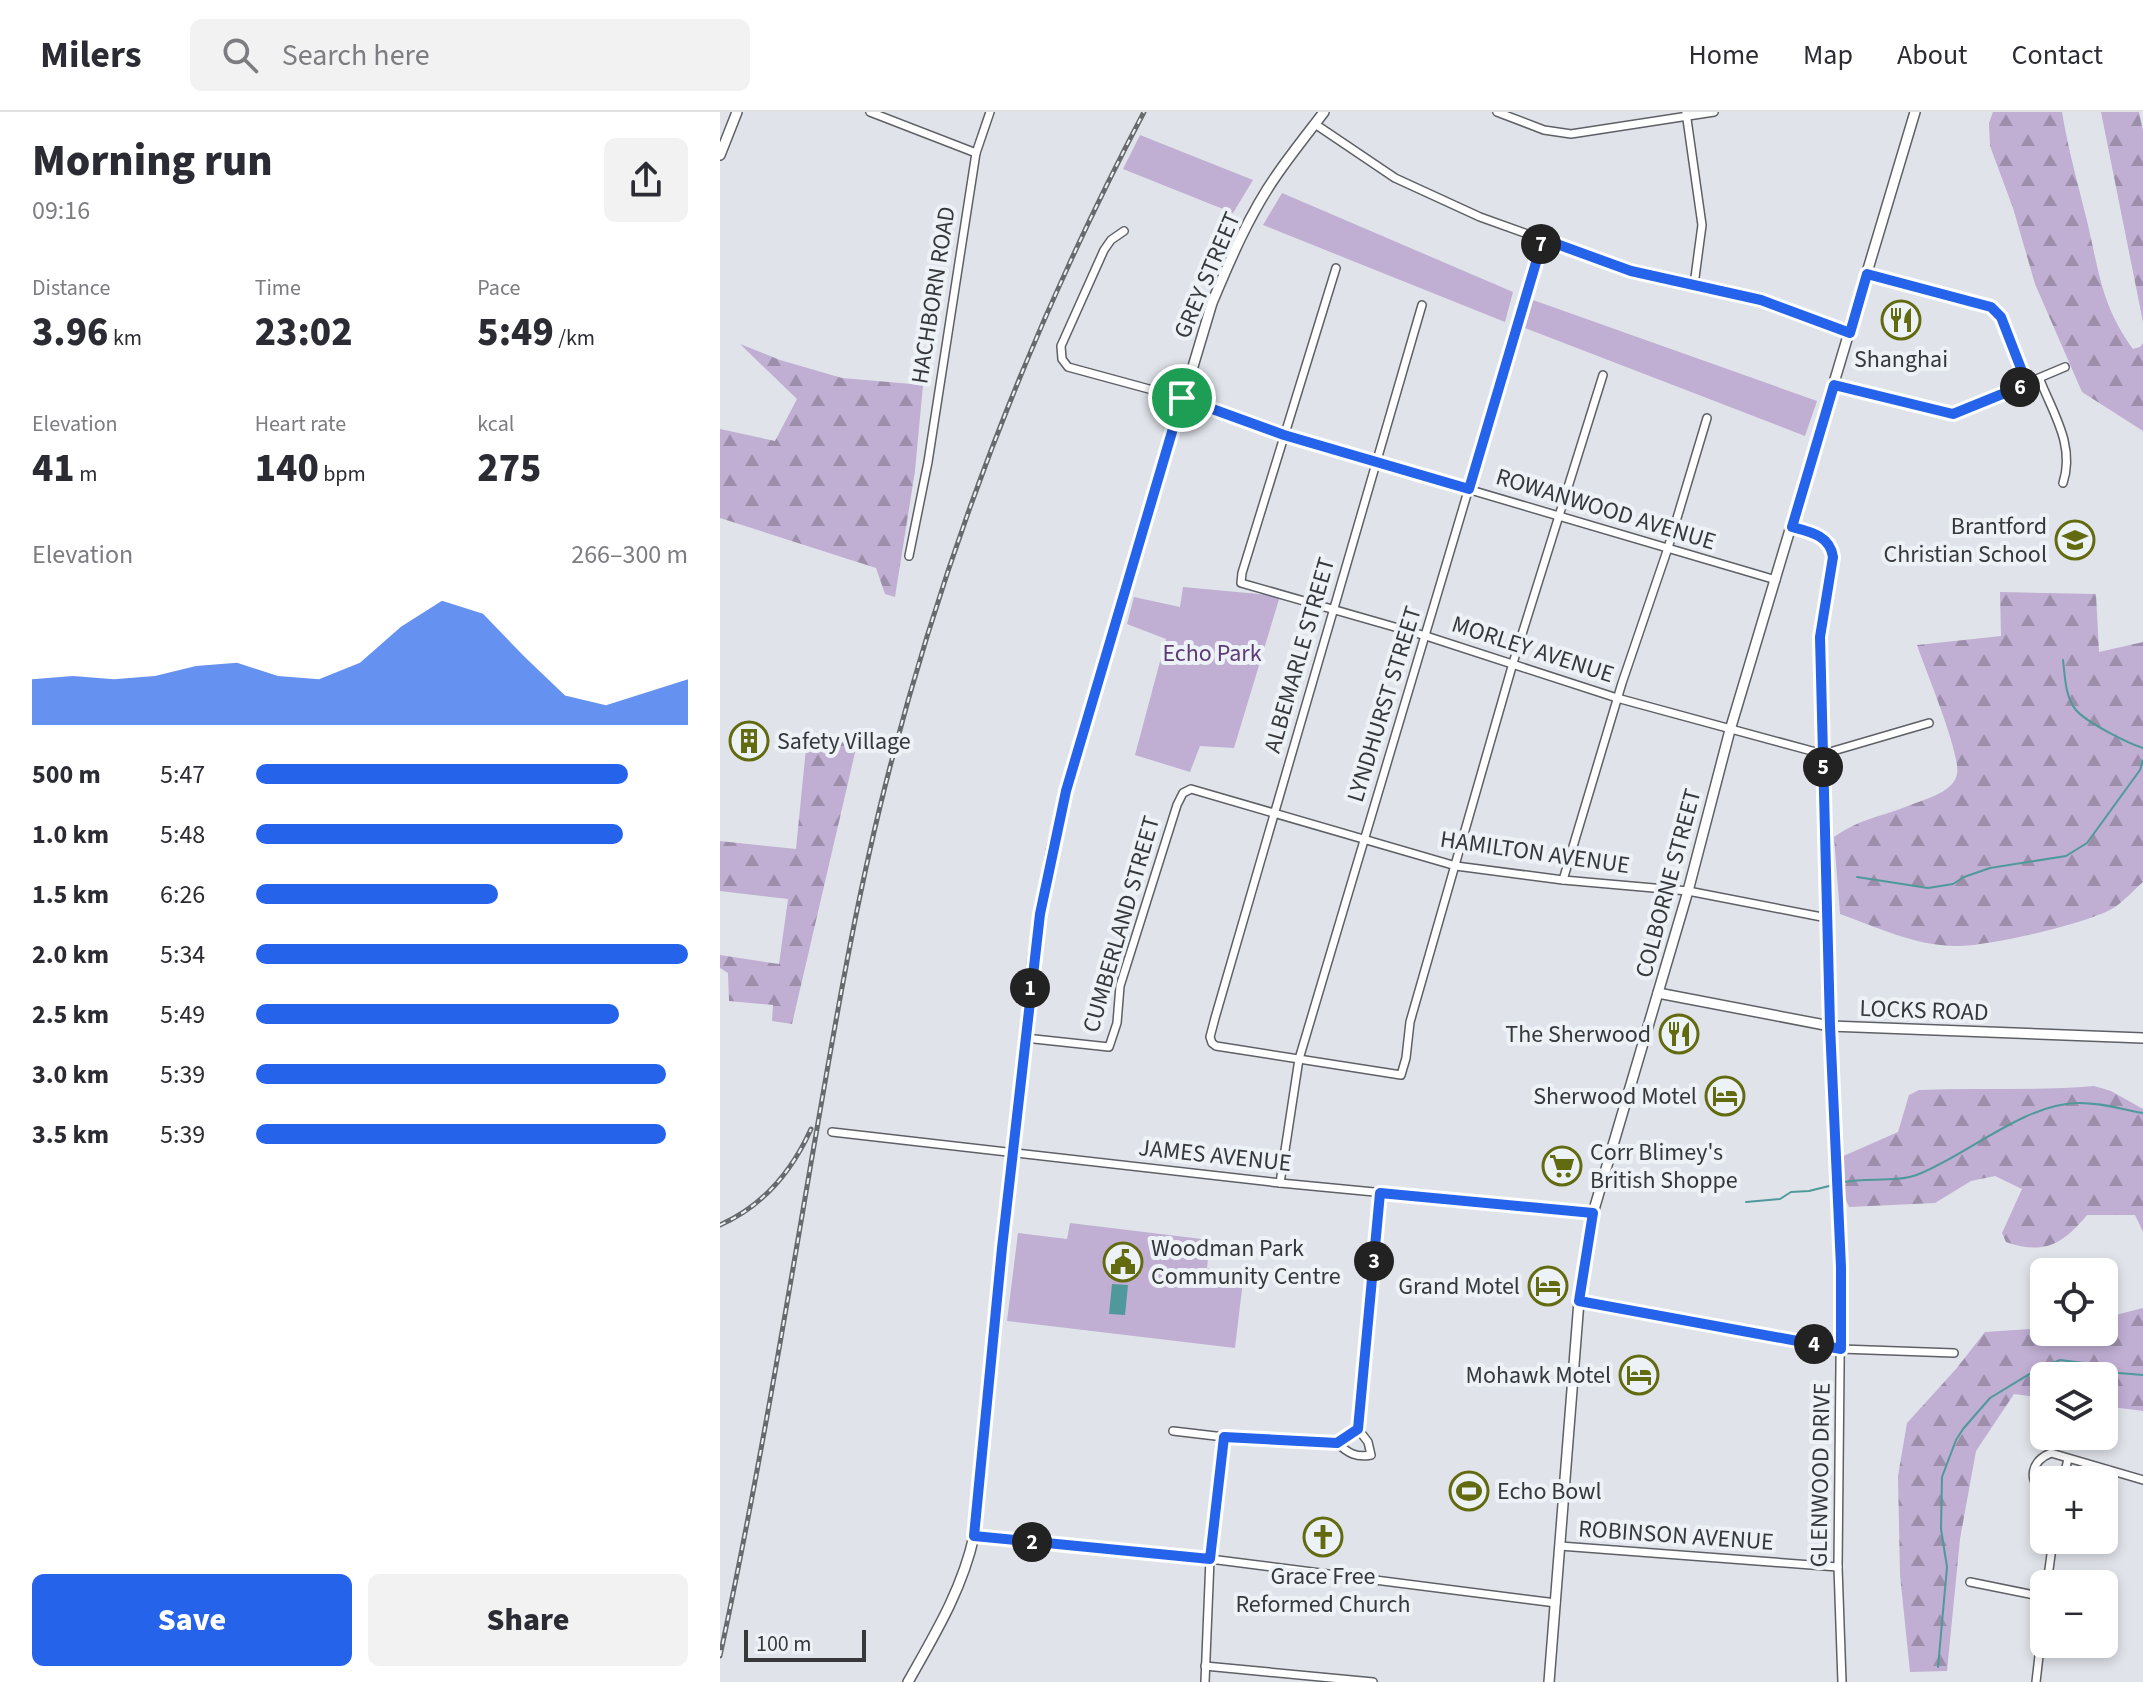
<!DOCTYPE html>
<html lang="en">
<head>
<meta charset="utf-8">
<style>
  body { margin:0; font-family:"Source Sans 3",sans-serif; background:#f2f2f3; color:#2b2b33; height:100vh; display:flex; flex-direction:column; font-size:30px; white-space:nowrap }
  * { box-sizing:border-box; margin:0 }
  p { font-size:26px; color:#7c7c81 }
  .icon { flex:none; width:44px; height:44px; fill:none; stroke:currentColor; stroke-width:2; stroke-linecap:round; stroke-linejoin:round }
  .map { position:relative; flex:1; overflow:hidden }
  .sheet { display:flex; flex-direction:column; background:#fff; width:720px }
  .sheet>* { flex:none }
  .fabs { position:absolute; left:1310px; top:1146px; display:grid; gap:16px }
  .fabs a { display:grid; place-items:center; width:88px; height:88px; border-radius:12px; background:#fff; box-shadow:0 4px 12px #0003; font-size:40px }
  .scale { position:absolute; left:24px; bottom:20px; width:122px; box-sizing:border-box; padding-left:8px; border:4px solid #36383a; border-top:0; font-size:22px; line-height:28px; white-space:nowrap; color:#36383a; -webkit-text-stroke:6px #edf2f7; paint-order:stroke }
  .pin { position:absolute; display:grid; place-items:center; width:68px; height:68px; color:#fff; margin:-34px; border:4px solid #fff; border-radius:50%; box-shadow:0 2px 8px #0007 }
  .km { position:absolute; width:40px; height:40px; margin:-20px; border-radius:50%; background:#222; color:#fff; font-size:22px; line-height:40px; text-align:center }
  .round { display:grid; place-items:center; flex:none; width:84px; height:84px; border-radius:12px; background:#f2f2f3 }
  .headline { display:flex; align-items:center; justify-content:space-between; height:136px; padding:0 32px }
  h1 { font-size:44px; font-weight:800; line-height:60px }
  .figures { display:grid; grid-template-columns:repeat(3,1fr); gap:12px; height:136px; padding:8px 32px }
  .figures div { display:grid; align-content:center }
  .figures b { font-size:40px; font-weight:800 }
  .figures small { font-size:22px; font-weight:400 }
  .figures p { font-size:22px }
  .chart { height:224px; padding:16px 32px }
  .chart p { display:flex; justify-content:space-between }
  .chart svg { width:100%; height:144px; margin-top:8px; fill:#2563eb; opacity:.7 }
  .button { display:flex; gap:16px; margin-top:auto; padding:16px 32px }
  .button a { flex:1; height:92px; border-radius:12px; background:#2563eb; color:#fff; font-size:32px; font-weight:800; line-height:92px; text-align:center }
  .button a+a { background:#f2f2f3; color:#2b2b33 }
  ul { padding:0 32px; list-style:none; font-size:26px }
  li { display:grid; grid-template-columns:128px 96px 1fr; align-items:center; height:60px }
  li i { height:20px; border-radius:10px; background:#2563eb }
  header { display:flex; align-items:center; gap:48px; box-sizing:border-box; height:112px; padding:0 40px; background:#fff; border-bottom:2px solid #e1e1e2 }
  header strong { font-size:38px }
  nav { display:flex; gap:44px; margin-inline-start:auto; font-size:28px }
  .search { width:560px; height:72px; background:#f2f2f3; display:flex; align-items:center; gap:20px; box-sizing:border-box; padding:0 28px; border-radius:12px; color:#7c7c81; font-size:30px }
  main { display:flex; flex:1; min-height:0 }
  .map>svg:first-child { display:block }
</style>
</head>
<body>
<header>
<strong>Milers</strong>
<div class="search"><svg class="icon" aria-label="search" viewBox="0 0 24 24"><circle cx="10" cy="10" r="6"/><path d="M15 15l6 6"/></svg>Search here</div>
<nav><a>Home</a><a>Map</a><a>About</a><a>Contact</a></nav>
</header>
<main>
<section class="sheet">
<div class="headline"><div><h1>Morning run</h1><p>09:16</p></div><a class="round"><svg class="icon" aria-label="share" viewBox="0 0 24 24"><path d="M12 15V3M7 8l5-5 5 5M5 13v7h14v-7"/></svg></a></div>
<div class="figures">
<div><p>Distance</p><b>3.96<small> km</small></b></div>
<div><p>Time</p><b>23:02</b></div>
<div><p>Pace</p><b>5:49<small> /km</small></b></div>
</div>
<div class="figures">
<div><p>Elevation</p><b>41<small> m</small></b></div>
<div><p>Heart rate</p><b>140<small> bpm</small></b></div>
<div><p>kcal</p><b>275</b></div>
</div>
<div class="chart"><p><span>Elevation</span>266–300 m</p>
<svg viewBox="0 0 160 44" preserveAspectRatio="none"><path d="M0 44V30L10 29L20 30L30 29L40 26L50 25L60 29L70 30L80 25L90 14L100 6L110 10L120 23L130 35L140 38L150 34L160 30V44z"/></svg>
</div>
<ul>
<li><b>500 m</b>5:47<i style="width:86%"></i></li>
<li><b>1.0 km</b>5:48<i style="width:85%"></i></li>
<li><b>1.5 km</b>6:26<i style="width:56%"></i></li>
<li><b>2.0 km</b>5:34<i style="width:100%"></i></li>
<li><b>2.5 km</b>5:49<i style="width:84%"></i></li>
<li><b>3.0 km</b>5:39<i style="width:95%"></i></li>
<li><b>3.5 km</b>5:39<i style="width:95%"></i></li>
</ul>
<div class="button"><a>Save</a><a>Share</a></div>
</section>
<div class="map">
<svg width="1423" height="1570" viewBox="0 0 1423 1570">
  <defs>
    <pattern id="forest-firs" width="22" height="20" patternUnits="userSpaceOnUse" patternTransform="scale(2)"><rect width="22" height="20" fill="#c0aed3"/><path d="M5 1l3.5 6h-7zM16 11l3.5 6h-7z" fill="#9d8fac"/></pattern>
  </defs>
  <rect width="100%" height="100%" fill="#e0e4ea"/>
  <!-- green -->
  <g fill="#c0aed3">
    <polygon points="420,23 533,68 513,101 403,57"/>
    <polygon points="562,81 793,180 785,210 543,113"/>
    <polygon points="813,188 1097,289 1085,324 805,216"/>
    <polygon points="463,475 560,484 514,636 480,634 470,660 415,643 446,527 407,512 414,485 460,495"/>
    <polygon points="350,1111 490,1128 487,1156 524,1160 515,1236 287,1209 298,1121 347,1127"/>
  </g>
  <!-- forest -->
  <g fill="url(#forest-firs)">
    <path d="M 1273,0 L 1342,0 C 1348,37 1358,72 1367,109 C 1379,159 1381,193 1413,237 L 1420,235 L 1423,231 L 1423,319 L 1362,280 L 1315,172 L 1293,96 L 1270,34 L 1269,11 Z"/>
    <polygon points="1381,0 1419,0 1423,19 1423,210"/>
    <polygon points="20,232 60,248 122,266 203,273 195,359 175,485 165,482 156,456 0,406 0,317 55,329 77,287"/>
    <path d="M 1280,480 L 1376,482 L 1379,540 L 1423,530 L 1423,770 C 1414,778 1405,788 1395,795 C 1371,811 1263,836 1233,834 C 1194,833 1156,815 1120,802 L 1114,725 C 1143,705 1162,705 1193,692 C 1207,687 1234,679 1237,662 C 1241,642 1205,557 1197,533 L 1281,524 Z"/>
    <polygon points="87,626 137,632 72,912 52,909 53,893 9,889 8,861 0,856 0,843 59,852 68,787 0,779 0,729 76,737"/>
    <path d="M 1374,974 L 1391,979 L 1423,997 L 1423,1120 L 1415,1103 L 1367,1103 C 1342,1133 1324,1143 1286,1130 L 1282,1121 L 1302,1077 L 1275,1064 L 1251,1069 L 1215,1091 L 1129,1095 L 1119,1071 L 1119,1046 L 1178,1020 L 1189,983 L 1199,978 C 1257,976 1315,979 1374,974 Z"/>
    <polygon points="1423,1196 1423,1299 1384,1294 1384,1264 1324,1264 1324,1286 1294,1282 1256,1339 1240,1427 1227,1559 1190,1560 1180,1463 1178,1364 1187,1311 1236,1257 1265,1220 1324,1216 1324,1220 1384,1220 1384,1206"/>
  </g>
  <!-- water -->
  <polygon fill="#4f999a" points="392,1172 408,1173 405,1203 389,1202"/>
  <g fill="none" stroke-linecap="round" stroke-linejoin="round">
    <!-- stream -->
    <g stroke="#4f999a" stroke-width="2">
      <path d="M 1343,548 C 1345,564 1345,585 1356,598 C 1366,610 1407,631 1423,636"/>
      <polyline points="1137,765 1208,776 1233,772 1244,765 1270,756 1346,744 1367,731 1420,658 1423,648"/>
      <path d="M 1119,1071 C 1146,1064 1174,1072 1199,1062 C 1247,1043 1303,993 1356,991 C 1378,990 1401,997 1423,1001"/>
      <polyline points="1026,1090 1060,1087 1071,1080 1089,1079 1113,1073"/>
      <polyline points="1218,1555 1227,1455 1221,1417 1222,1365 1236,1328 1243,1317 1270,1286 1316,1258 1340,1248 1364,1251 1387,1260 1423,1263"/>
    </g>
    <defs>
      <g id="street">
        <polyline points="150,0 256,41"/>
        <polyline points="777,0 824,18 851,22 994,0"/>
        <polyline points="966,0 982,113 974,173"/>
        <polyline points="595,12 675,66 760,105 911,159 1022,183 1130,221"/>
        <polyline points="404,119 391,128 384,138 341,234 342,247 348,255 462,286 564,323 1056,468"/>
        <polyline points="616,156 522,461 521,471 706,524 897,586 1103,642 1209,611"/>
        <polyline points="1147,162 1271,195 1281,205 1307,272"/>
        <polyline points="702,193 495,906 490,925 492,931 496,934 681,963 686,946 690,910 793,551 883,263"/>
        <path d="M 1320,268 C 1334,303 1355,334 1343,371"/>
        <polyline points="1114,273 1233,302 1345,255"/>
        <path d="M 1072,415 C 1091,420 1110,424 1113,445 L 1100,525 L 1110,914 L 1121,1155 L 1118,1455 L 1122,1570"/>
        <polyline points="189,444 208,350 256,41 270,0"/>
        <polyline points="843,768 902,571 948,436 987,306"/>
        <polyline points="305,926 389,935 397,911 400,874 457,693 463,681 471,677 736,754 843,768 968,779 1107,806"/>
        <polyline points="112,1020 560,1071 873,1101"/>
        <polyline points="560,1071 579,947 823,127"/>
        <polyline points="859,1189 1121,1237 1234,1241"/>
        <path d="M 638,1317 L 617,1331 C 628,1341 636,1346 651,1343 L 648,1330 L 638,1317 L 660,1081"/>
        <polyline points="453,1319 504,1325 617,1331"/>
        <polyline points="1343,1368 1348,1347"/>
        <path d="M 1324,1380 C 1307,1368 1311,1349 1331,1341 L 1423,1368"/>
        <polyline points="254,1424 490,1447 836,1491"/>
        <polyline points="840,1434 1118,1455"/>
        <polyline points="1250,1470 1324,1485"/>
        <polyline points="1327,1472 1333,1428"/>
        <polyline points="485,1554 653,1570"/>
        <polyline points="485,1570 490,1447 504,1325"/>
        <polyline points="1316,1570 1324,1500"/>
      </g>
      <g id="secondary">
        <polyline points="0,43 17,0"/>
        <polyline points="938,881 1110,914 1423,926"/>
        <path d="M 188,1570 C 215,1522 242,1478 254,1424 L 282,1136 L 313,846 L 331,740 L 346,679 L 492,191 C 510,148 529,103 556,64 C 571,42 588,21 604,0"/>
        <polyline points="829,1570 859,1189 873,1101 968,779 1010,618 1195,0"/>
      </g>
    </defs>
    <!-- street casing -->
    <use href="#street" stroke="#5d6065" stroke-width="10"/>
    <!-- secondary casing -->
    <use href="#secondary" stroke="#5d6065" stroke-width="12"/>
    <!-- street -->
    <use href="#street" stroke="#fff" stroke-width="7"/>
    <!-- secondary -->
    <use href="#secondary" stroke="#fff" stroke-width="9"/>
    <defs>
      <g id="rail">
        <path d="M 0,1113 C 43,1094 72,1059 91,1017"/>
        <path d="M 0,1544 C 35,1381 63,1216 91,1051 C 114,919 136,785 170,655 C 229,428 315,207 424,0"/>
      </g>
    </defs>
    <!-- rail casing -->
    <use href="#rail" stroke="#676a6d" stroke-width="5"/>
    <!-- rail -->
    <use href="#rail" stroke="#edf2f7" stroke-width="2" stroke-dasharray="6" stroke-linecap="butt"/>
  </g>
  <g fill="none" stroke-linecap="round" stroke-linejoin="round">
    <defs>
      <path id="route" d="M 823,127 L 911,159 L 1041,188 L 1130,221 L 1147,162 L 1271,195 L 1281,205 L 1307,272 L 1233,302 L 1114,273 L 1072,415 C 1091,420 1110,424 1113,445 L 1100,525 L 1110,914 L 1121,1155 L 1121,1237 L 859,1189 L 873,1101 L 660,1081 L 638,1317 L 617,1331 L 504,1325 L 490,1447 L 254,1424 L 282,1136 L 320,802 L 346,679 L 462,286 L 564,323 L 749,377 Z"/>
    </defs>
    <!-- route casing -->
    <use href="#route" stroke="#fff" stroke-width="16"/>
    <!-- route -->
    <use href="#route" stroke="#2563eb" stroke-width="10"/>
  </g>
  <!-- icons -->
  <defs>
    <symbol id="restaurant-ring" viewBox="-11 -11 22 22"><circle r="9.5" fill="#edf2f7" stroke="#636b10" stroke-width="1.5"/><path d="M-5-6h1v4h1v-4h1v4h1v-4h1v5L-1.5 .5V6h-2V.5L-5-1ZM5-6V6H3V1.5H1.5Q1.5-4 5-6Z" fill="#636b10"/></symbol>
    <symbol id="school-ring" viewBox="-11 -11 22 22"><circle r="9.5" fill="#edf2f7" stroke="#636b10" stroke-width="1.5"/><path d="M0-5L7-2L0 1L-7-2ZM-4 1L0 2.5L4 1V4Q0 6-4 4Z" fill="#636b10"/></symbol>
    <symbol id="building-ring" viewBox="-11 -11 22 22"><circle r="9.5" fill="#edf2f7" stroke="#636b10" stroke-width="1.5"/><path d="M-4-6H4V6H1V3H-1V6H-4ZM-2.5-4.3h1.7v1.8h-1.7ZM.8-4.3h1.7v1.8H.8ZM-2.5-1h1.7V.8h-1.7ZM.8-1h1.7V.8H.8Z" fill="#636b10"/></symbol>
    <symbol id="hotel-ring" viewBox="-11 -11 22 22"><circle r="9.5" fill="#edf2f7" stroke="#636b10" stroke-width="1.5"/><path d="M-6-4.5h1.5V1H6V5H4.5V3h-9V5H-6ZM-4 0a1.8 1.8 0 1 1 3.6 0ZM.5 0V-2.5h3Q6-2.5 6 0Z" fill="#636b10"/></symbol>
    <symbol id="supermarket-ring" viewBox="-11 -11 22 22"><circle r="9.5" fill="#edf2f7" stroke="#636b10" stroke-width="1.5"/><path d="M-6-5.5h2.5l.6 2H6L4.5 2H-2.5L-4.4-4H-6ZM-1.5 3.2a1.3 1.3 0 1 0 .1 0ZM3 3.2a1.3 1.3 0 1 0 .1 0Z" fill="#636b10"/></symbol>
    <symbol id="civic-ring" viewBox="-11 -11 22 22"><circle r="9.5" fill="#edf2f7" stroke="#636b10" stroke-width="1.5"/><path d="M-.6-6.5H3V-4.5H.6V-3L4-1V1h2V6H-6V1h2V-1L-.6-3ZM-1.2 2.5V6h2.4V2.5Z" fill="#636b10"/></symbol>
    <symbol id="stadium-ring" viewBox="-11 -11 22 22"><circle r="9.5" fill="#edf2f7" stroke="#636b10" stroke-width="1.5"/><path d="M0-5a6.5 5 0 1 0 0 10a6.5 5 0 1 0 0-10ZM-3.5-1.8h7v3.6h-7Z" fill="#636b10"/></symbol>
    <symbol id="church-ring" viewBox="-11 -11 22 22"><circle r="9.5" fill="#edf2f7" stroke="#636b10" stroke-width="1.5"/><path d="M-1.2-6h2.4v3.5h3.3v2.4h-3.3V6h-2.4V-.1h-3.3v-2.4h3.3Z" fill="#636b10"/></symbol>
  </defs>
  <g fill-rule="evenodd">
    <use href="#restaurant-ring" x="1159" y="186" width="44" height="44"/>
    <use href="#school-ring" x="1333" y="406" width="44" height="44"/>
    <use href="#building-ring" x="7" y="607" width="44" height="44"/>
    <use href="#restaurant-ring" x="937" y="900" width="44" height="44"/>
    <use href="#hotel-ring" x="983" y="962" width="44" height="44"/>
    <use href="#supermarket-ring" x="820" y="1032" width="44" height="44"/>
    <use href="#civic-ring" x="381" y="1128" width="44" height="44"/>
    <use href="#hotel-ring" x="806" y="1152" width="44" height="44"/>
    <use href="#hotel-ring" x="897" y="1241" width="44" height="44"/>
    <use href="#stadium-ring" x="727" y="1357" width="44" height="44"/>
    <use href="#church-ring" x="581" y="1403" width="44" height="44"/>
  </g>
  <g text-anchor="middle" stroke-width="8" stroke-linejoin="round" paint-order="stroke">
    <!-- street labels -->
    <g font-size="24" fill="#36383a" stroke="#edf2f7">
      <text transform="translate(487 163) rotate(-67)" y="8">GREY STREET</text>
      <text transform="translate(213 183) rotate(-81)" y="8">HACHBORN ROAD</text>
      <text transform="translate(886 397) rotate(17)" y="8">ROWANWOOD AVENUE</text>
      <text transform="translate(813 537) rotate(18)" y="8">MORLEY AVENUE</text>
      <text transform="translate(579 543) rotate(-74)" y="8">ALBEMARLE STREET</text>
      <text transform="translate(664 592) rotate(-73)" y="8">LYNDHURST STREET</text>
      <text transform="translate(815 740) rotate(8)" y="8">HAMILTON AVENUE</text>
      <text transform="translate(948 771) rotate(-75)" y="8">COLBORNE STREET</text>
      <text transform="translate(401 812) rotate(-74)" y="8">CUMBERLAND STREET</text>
      <text transform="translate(1204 898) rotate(2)" y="8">LOCKS ROAD</text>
      <text transform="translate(495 1043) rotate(6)" y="8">JAMES AVENUE</text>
      <text transform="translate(1100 1363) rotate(-89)" y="8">GLENWOOD DRIVE</text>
      <text transform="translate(956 1423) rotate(4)" y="8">ROBINSON AVENUE</text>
    </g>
    <!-- poi labels -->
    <g font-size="24" fill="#36383a" stroke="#edf2f7" text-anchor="end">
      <text x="1181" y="255" text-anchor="middle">Shanghai</text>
      <text x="1327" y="422">Brantford<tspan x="1327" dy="28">Christian School</tspan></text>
      <text x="57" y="637" text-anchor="start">Safety Village</text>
      <text x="931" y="930">The Sherwood</text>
      <text x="977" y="992">Sherwood Motel</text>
      <text x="870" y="1048" text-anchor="start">Corr Blimey's<tspan x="870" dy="28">British Shoppe</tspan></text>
      <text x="431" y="1144" text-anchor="start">Woodman Park<tspan x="431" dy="28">Community Centre</tspan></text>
      <text x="800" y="1182">Grand Motel</text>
      <text x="891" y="1271">Mohawk Motel</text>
      <text x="777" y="1387" text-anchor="start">Echo Bowl</text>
      <text x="603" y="1472" text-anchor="middle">Grace Free<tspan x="603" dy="28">Reformed Church</tspan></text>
    </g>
    <!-- park labels -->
    <g font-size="24" fill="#5c3b77" stroke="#edf2f7">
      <text x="492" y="549">Echo Park</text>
    </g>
  </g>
</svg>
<div class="fabs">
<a><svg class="icon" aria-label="locate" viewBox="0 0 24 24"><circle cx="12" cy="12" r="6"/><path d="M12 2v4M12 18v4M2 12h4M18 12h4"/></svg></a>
<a><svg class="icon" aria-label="layers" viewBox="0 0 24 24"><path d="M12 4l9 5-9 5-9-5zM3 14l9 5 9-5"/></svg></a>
<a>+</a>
<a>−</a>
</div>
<div class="scale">100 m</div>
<div class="pin" style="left:462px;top:286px;background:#1e9e55"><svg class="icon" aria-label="arrive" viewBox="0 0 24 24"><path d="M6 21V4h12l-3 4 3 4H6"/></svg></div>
<b class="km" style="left:310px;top:876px">1</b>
<b class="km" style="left:312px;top:1430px">2</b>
<b class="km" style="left:654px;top:1149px">3</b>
<b class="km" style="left:1094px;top:1232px">4</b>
<b class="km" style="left:1103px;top:655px">5</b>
<b class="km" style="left:1300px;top:275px">6</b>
<b class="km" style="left:821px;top:132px">7</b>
</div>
</main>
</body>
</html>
